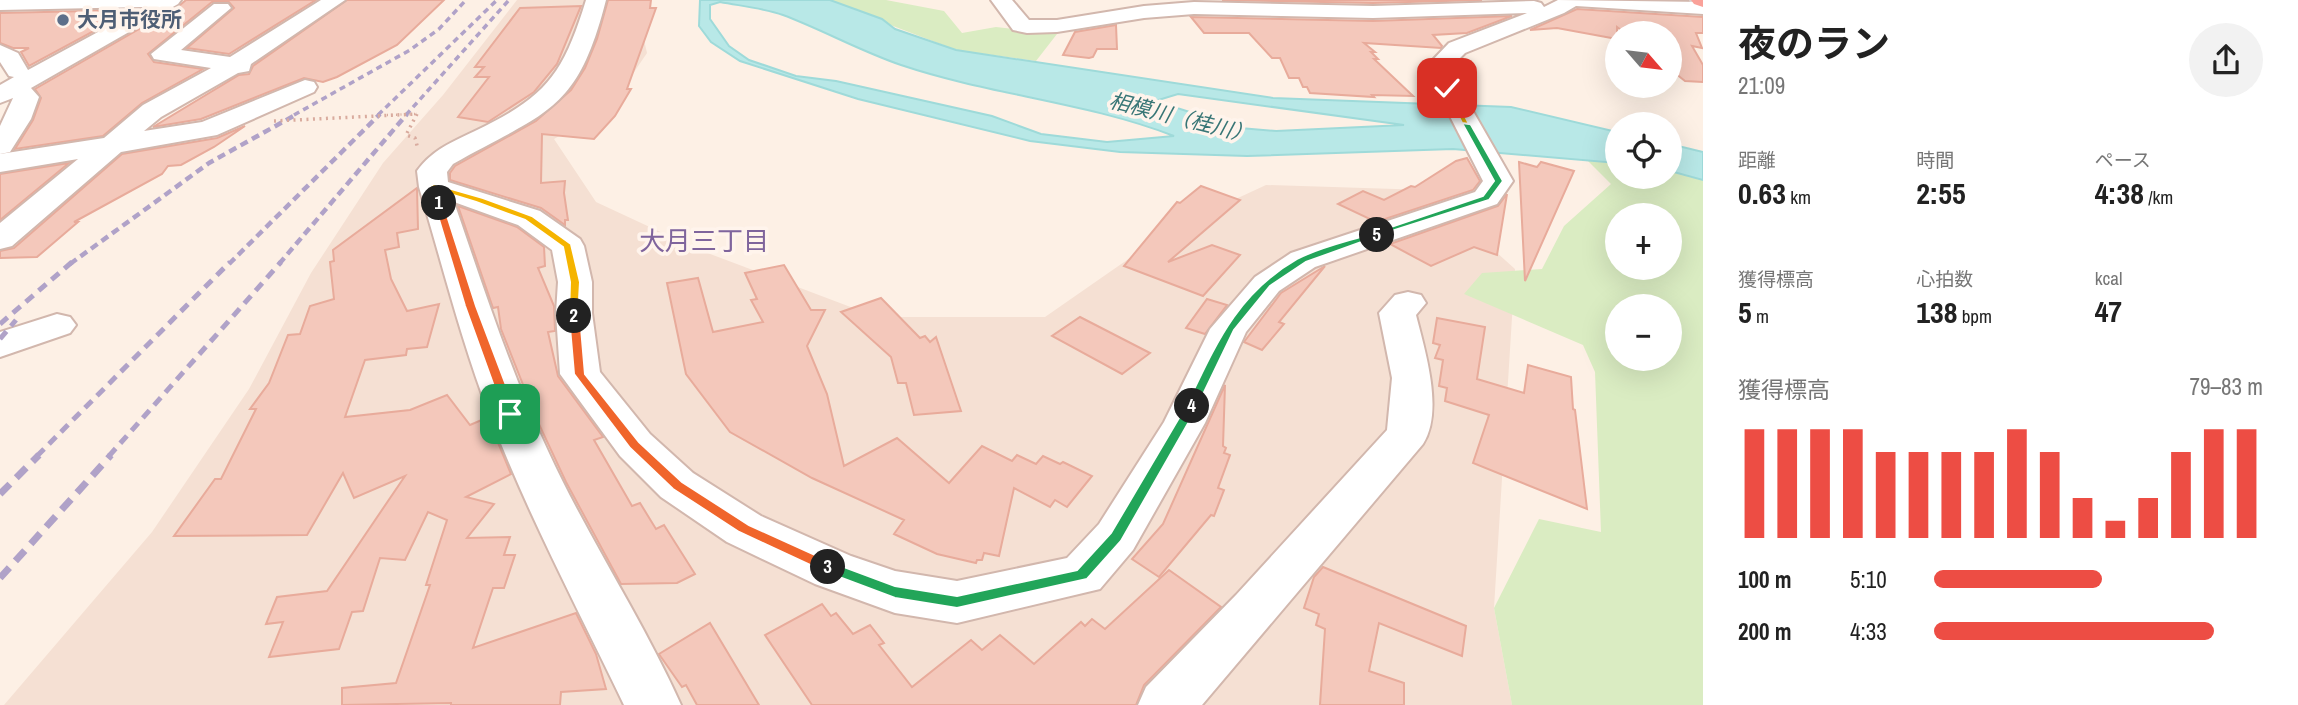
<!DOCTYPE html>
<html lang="ja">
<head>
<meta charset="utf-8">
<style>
  body { margin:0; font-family:"Archivo Narrow","Noto Sans JP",sans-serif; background:#f2f2f2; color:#222; height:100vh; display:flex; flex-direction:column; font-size:26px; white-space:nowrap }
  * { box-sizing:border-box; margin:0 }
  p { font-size:23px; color:#767676 }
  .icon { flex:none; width:38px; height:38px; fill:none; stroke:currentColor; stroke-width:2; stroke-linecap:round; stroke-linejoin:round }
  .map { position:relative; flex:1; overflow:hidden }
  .sheet { display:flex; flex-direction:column; background:#fff; width:595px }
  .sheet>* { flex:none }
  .needle { width:46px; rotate:118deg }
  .buttons { position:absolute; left:1605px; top:21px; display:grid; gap:14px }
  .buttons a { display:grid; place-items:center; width:77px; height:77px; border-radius:50%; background:#fff; box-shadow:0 7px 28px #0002; font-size:35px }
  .pin { position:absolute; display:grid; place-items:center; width:60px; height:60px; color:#fff; margin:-30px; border-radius:14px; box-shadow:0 4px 10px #0006 }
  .km { position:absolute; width:35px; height:35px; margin:-18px; border-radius:50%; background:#222; color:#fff; font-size:19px; line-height:35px; text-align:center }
  .round { display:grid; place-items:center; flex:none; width:74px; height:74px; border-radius:37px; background:#f2f2f2 }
  .head { display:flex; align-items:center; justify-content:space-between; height:119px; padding:0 35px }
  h1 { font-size:38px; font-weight:700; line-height:52px }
  .metrics { display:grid; grid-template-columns:repeat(3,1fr); gap:10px; height:119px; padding:7px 35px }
  .metrics div { display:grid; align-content:center }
  .metrics b { font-size:30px; font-weight:700 }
  .metrics small { font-size:19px; font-weight:400 }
  .metrics p { font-size:19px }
  .chart { height:196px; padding:14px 35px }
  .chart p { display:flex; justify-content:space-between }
  .chart svg { width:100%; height:126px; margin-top:7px; stroke:#ed4d44; stroke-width:6 }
  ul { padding:0 35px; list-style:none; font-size:23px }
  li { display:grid; grid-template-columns:112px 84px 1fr; align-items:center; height:52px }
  li i { height:18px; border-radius:9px; background:#ed4d44 }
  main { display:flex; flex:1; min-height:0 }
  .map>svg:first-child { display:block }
</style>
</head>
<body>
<main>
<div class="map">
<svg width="1703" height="705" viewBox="0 0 1703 705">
  <rect width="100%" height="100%" fill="#fdf0e5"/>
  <!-- residential -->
  <polygon fill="#f5e0d3" points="517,0 635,0 647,53 611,106 554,139 596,202 697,249 877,317 1045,317 1173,228 1266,185 1427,190 1515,269 1494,608 1512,705 4,705 152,532 249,389 311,273 383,163 443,95"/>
  <!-- green -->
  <g fill="#daecc2" fill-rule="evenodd">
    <polygon points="825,0 886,0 944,11 962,33 996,27 1057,34 1036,61 956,50"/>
    <path d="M 1587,160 L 1617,163 L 1617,177 L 1670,177 L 1670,171 L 1703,180 L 1703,705 L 1512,705 L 1494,608 L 1539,519 L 1601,532 L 1595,372 L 1583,345 L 1464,294 L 1482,273 L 1542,269 L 1564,226 L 1611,184 ZM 1617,215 L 1670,215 L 1670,268 L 1617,268 ZM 1617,306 L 1670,306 L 1670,359 L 1617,359 Z"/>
  </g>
  <!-- water -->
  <g fill="#b8e8e7" stroke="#9edad9" stroke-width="2" fill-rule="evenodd">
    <path d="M 700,0 L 830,0 L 882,19 L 895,29 L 956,50 L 1273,98 L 1511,107 L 1617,132 L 1617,163 L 1453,149 L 1247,156 L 1120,152 L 1030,141 L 858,99 L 740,61 L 711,42 L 699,26 ZM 720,2 C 741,6 763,8 783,15 C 823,30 860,51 901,65 C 990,95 1086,102 1174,136 L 1107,142 L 1041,134 L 992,116 L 836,81 L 796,76 L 749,60 L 729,46 L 710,19 L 710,5 ZM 1178,94 L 1404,125 L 1276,131 L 1240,128 L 1155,101 Z"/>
    <polygon points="1670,144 1703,152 1703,180 1670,171"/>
  </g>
  <!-- building -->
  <g fill="#f4c8bb" stroke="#e8ab9b" stroke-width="2">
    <polygon points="186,0 316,0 229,54 187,48 234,8 228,1 212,2 148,54 154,62 203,69 142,103 103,136 15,149 33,120 41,98 35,89 179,6"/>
    <polygon points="347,0 444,0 397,45 337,77 323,82 304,78 201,119 153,127 239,75 249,74 253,66"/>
    <polygon points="608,0 651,0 650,8 656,8 627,89 631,89 615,116 594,139 542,134 541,183 565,181 564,193 568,220 565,220 565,225 541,208 450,180 450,173 455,166 536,121 571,90 585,68 597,39"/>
    <polygon points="1222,0 1482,0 1373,3"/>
    <polygon points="581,6 557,64 534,92 488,122 458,117 489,77 475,77 484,67 475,67 520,8"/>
    <polygon points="1577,9 1703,17 1703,33 1696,33 1702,48 1692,46 1703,65 1703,82 1685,81 1670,69 1670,33 1625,33 1617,27 1617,39 1557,28 1530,30"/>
    <polygon points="133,10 29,66 21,52 29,48 13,48 0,43 0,13"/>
    <polygon points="1512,16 1467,33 1433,35 1442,46 1441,48 1364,43 1375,52 1371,52 1378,59 1374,59 1413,96 1372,95 1374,97 1310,93 1307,87 1303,87 1299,78 1289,78 1280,58 1272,58 1249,33 1204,33 1191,17 1373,21"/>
    <polygon points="1116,25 1117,49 1097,49 1093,57 1089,58 1063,55 1075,32"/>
    <polygon points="245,126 214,147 181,165 168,166 162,174 74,222 78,222 37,257 0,258 0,251 14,248 122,154 217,138"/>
    <polygon points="1467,158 1480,181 1473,190 1376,222 1338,204 1363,191 1384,200 1411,186 1415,187 1456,161"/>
    <polygon points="1519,162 1537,167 1541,162 1574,171 1525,281"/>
    <polygon points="69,163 0,220 0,174"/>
    <polygon points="1201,186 1240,200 1168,262 1212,245 1240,255 1203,296 1124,266 1177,202 1180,203"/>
    <polygon points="417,188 418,229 397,233 399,247 385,250 391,279 407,311 439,304 427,347 407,349 406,355 365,360 345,417 410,410 447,395 470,425 484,419 492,428 511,474 466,497 494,504 467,538 510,537 504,555 515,555 504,588 493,588 473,648 576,613 596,654 606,689 561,692 560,705 451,705 451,703 342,705 342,688 396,683 430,585 426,585 447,520 428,512 405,560 380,558 363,611 352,612 339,649 269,657 283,622 266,624 277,597 327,591 405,476 354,498 343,473 307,535 174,536 215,479 221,479 256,409 250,409 269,383 288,335 300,334 310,306 334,299 330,262 334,261 333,250"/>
    <polygon points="1507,194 1497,255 1474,247 1431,266 1390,244 1498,206"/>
    <polygon points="458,206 517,227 544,247 545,266 538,268 554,306 555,331 548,332 558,376 603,437 594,440 632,506 640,503 656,529 664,525 695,574 677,583 621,584 566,482 537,420 501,329 498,307 493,308"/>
    <polygon points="784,265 811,310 825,310 807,346 827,394 844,466 897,438 949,483 982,446 1012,461 1017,455 1036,464 1043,456 1060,464 1063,462 1092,476 1067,507 1055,500 1050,507 1014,488 999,556 984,553 982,560 977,560 976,563 937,554 894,534 904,520 812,478 730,432 686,374 667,283 698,278 713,332 763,322 751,300 757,299 745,273"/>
    <polygon points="1325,266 1279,322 1284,324 1262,350 1244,342 1281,293"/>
    <polygon points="881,298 920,338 925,336 930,342 936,337 961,411 914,415 906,383 898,383 891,357 841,312"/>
    <polygon points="1207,299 1227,305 1205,334 1186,328"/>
    <polygon points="1080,317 1150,353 1122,374 1052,336"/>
    <polygon points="1437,318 1485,327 1477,379 1524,393 1528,365 1571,377 1573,409 1575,410 1587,509 1473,463 1489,415 1445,401 1447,388 1439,386 1443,360 1435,358 1440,345 1433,343"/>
    <polygon points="1225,385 1223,446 1226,448 1224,453 1230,455 1218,488 1224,490 1214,516 1211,515 1159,577 1132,559 1163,524"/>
    <polygon points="1323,567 1466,626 1462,656 1379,623 1369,671 1404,683 1404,705 1320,705 1325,629 1316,625 1319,614 1304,608 1314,577"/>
    <polygon points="1169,570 1221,607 1144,685 1136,705 812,705 765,635 822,604 831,616 836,613 853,634 870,625 884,643 879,645 912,687 971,640 982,650 1000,635 1034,664 1081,622 1085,626 1092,619 1105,629"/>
    <polygon points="710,623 759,705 697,705 686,685 682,687 661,657 659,654"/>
  </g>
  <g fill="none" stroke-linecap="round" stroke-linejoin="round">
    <defs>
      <g id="minor">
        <polygon points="0,0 181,0 178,4 31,88 39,97 31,119 10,152 0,154 0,126 13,98 0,103 0,85 14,77 9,76 0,62 0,45 18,53 28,70 144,7 0,10"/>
        <polygon points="321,0 345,0 251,64 249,71 238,73 161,117 144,131 202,122 305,80 314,82 317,87 314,92 217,135 121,152 12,246 0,249 0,223 78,159 0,172 0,154 104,138 143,105 211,68 154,59 151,54 214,4 228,4 231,8 181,50 230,57"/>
        <path d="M 586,0 L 606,0 C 577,114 546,111 453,164 L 447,172 L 448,182 L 540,211 L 580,239 L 584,246 L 592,282 L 592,313 L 600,372 L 650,434 L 693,473 L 761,516 L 851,556 L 895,571 L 957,581 L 1067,558 L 1099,524 L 1164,422 L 1210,329 L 1255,277 L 1291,253 L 1475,192 L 1483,181 L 1434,85 L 1429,64 L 1449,43 L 1527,13 L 1373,18 L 1194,14 L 1144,18 L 1057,32 L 1027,33 L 1013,30 L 991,0 L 1012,0 L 1029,20 L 1057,20 L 1144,6 L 1194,2 L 1373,6 L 1534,1 L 1541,3 L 1544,7 L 1558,0 L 1703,2 L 1703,14 L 1576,6 L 1564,13 L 1465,53 L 1453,65 L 1458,85 L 1513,181 L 1497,204 L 1315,267 L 1279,291 L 1246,332 L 1205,423 L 1133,550 L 1100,589 L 957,623 L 895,613 L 815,584 L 727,542 L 661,497 L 620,456 L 560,374 L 556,313 L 558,282 L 552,250 L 518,225 L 454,202 C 483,286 510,371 548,451 C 588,538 642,618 681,705 L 624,705 C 578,609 528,515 490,416 C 461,341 442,263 419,187 L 417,171 C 432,150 452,142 475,131 C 546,97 563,75 586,0 Z"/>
        <path d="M 1408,292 L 1421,295 L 1426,303 L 1416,315 C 1425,351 1444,411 1423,444 L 1202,705 L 1138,705 L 1146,687 L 1236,595 L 1387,430 L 1392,378 L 1379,313 L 1395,295 Z"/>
        <polygon points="57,314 70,317 76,325 70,333 0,357 0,332"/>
      </g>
      <polygon id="highway" points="1691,0 1703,0 1703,7 1694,4"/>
    </defs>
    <!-- minor casing -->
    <use href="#minor" stroke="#d2b7ad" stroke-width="4"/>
    <!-- highway casing -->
    <use href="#highway" stroke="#d9cecc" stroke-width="4"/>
    <!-- path -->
    <polyline stroke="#d9ab9e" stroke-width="3.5" stroke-dasharray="2 4.5" stroke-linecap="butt" points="417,114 406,135 415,138 418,149"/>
    <!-- minor -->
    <use href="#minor" fill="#fff" fill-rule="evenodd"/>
    <!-- highway -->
    <use href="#highway" fill="#faa199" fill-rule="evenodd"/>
    <!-- rail-far3 -->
    <g stroke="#b0a2c8" stroke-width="3.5" stroke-dasharray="6 4.5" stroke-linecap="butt">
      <polyline points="294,115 410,50 439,29 466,0"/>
      <polyline points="378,115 497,0"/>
      <polyline points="406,115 509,0"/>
    </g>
    <!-- rail-far2 -->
    <g stroke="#b0a2c8" stroke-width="4.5" stroke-dasharray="8 5" stroke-linecap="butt">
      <polyline points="70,264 209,163 297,114"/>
      <polyline points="229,264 380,114"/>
      <polyline points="279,264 407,114"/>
    </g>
    <!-- rail-far1 -->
    <g stroke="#b0a2c8" stroke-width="5" stroke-dasharray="10 7" stroke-linecap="butt">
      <polyline points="0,324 72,262"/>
      <polyline points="0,339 16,320"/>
      <polyline points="37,456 230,262"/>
      <polyline points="109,456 281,262"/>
    </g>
    <!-- rail -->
    <g stroke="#b0a2c8" stroke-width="7" stroke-dasharray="14 9" stroke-linecap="butt">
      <polyline points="0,494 39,455"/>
      <polyline points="0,578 111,455"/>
    </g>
    <!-- path-bridge-far1 -->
    <polyline stroke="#d9ab9e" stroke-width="2.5" stroke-dasharray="1 3.5" stroke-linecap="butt" points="387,115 417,114"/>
    <!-- path-bridge -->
    <polyline stroke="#d9ab9e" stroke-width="3.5" stroke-dasharray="2 4.5" stroke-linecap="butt" points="274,121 417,114"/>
  </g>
  <!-- split-1 -->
  <polygon fill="#f0652b" stroke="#fff" stroke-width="2" points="439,200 443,203 476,306 517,414 515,417 506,417 504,414 465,306 434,203"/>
  <!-- split-2 -->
  <polygon fill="#f5b400" stroke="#fff" stroke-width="2" points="434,184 483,198 532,216 571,244 580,282 578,318 569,316 570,282 563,247 525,220 476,202 440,191 443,203 436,205 429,187"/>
  <!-- split-3 -->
  <polygon fill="#f0652b" stroke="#fff" stroke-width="2" points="574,313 580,316 585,374 639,442 682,482 749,525 833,563 835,567 833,571 823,571 739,532 673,489 630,448 574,374 569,316"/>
  <!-- split-4 -->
  <polygon fill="#22a559" stroke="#fff" stroke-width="2" points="1192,402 1198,406 1121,541 1087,579 957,608 895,598 823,571 821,567 828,561 895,586 957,596 1077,570 1111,533 1186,406"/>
  <!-- split-5 -->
  <path fill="#22a559" stroke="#fff" stroke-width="2" d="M 1373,233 L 1381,235 L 1306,262 L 1270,286 L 1234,330 L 1196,409 L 1188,409 L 1186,406 C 1215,346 1236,294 1297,259 C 1319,247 1349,241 1373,233 Z"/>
  <!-- split-6 -->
  <polygon fill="#22a559" stroke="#fff" stroke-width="2" points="1466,120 1470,123 1503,181 1489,200 1373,237 1373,233 1483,196 1494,181 1462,123"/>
  <!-- split-7 -->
  <polygon fill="#f5b400" stroke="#fff" stroke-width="2" points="1447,86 1451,88 1469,124 1462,123 1444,88"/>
  <!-- markers -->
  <circle fill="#5c6f8a" stroke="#fff4ec" stroke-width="2.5" cx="63" cy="20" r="7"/>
  <g text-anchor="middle" stroke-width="7" stroke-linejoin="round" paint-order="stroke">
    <!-- far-service labels -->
    <g font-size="21" font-weight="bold" fill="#4e5e75" stroke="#fff4ec" text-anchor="start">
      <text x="77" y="27">大月市役所</text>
    </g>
    <!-- far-water labels -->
    <g font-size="21" font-style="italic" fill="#387676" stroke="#fff4ec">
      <text transform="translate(1181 118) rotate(14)" y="7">相模川（桂川）</text>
    </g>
    <!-- neighbourhood labels -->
    <g font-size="26" fill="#7f649c" stroke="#fff4ec">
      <text x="704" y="250">大月三丁目</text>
    </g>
  </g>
</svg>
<div class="buttons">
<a><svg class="needle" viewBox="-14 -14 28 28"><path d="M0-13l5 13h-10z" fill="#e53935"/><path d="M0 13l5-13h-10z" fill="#767676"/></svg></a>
<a><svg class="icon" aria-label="locate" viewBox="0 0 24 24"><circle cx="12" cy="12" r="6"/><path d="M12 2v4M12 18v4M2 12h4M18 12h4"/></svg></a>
<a>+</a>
<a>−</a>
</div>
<div class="pin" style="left:510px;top:414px;background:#1e9e55"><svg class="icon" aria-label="arrive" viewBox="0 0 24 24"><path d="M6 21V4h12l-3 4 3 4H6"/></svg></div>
<div class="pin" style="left:1447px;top:88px;background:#d93025"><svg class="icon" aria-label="check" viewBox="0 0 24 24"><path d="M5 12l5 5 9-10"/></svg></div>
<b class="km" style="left:439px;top:203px">1</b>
<b class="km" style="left:574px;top:316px">2</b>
<b class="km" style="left:828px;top:567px">3</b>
<b class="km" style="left:1192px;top:406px">4</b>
<b class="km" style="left:1377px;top:235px">5</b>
</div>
<section class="sheet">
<div class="head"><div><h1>夜のラン</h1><p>21:09</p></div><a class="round"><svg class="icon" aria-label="share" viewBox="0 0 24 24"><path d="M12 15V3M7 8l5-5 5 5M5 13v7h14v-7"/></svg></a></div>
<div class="metrics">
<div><p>距離</p><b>0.63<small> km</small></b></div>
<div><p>時間</p><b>2:55</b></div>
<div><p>ペース</p><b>4:38<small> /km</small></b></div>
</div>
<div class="metrics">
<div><p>獲得標高</p><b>5<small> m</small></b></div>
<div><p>心拍数</p><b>138<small> bpm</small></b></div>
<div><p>kcal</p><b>47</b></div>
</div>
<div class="chart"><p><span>獲得標高</span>79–83 m</p>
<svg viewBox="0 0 160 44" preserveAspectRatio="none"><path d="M5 44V6M15 44V6M25 44V6M35 44V6M45 44V14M55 44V14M65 44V14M75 44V14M85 44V6M95 44V14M105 44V30M115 44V38M125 44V30M135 44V14M145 44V6M155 44V6"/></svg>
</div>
<ul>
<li><b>100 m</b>5:10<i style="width:51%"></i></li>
<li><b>200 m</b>4:33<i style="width:85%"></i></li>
</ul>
</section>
</main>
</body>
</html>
